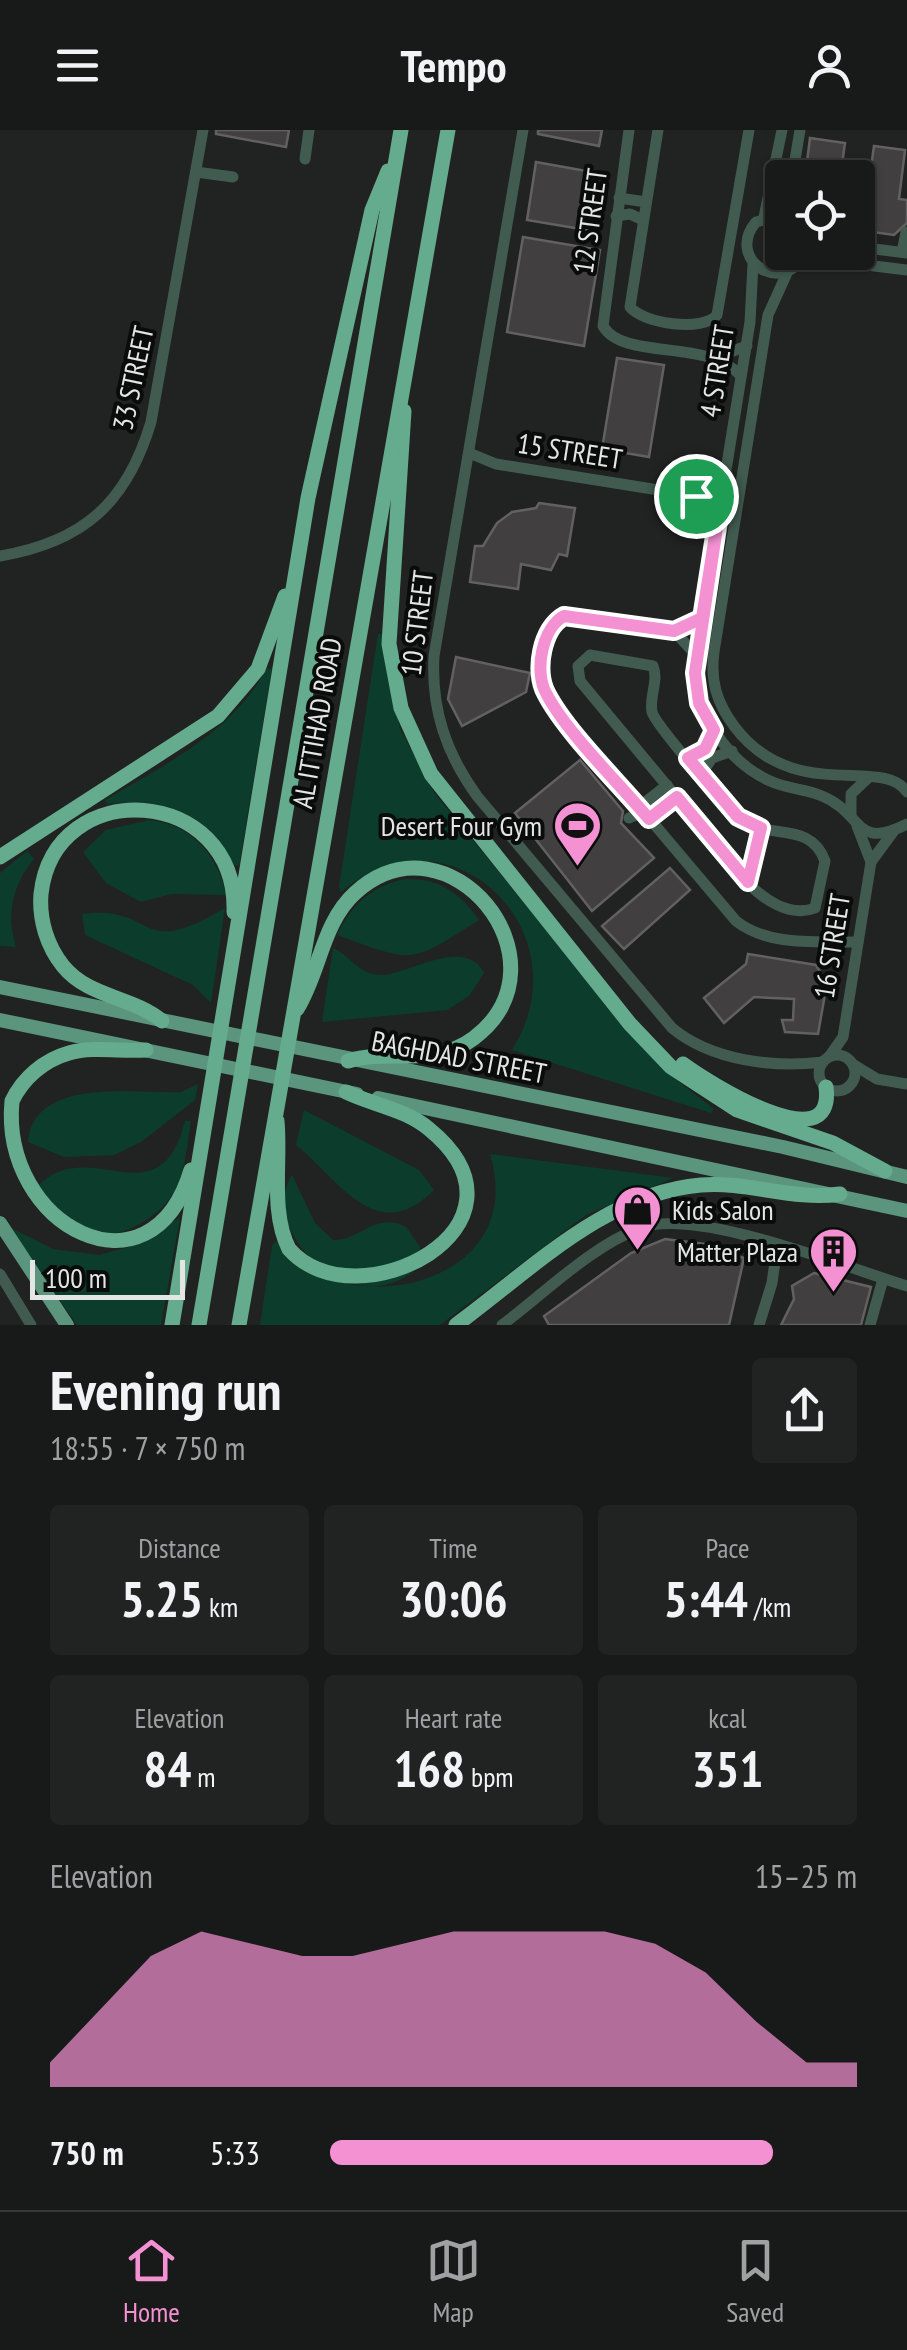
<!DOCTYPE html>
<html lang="en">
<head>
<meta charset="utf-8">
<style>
  body { margin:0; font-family:"PT Sans Narrow",sans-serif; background:#212322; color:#f1f3f6; height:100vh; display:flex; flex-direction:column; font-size:38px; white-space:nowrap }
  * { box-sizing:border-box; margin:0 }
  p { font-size:32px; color:#9fa1a2 }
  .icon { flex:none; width:55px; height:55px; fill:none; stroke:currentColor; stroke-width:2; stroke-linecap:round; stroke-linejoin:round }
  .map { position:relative; height:1195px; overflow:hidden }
  .side { display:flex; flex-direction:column; background:#181a19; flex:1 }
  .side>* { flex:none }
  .controls { position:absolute; left:765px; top:30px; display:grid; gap:20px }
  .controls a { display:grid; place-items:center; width:110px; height:110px; border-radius:10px; background:#181a19; box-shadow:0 2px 8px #0004,0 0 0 2px #363838; font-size:50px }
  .scale { position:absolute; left:30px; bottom:25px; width:155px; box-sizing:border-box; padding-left:10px; border:5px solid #e4e6e5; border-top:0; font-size:28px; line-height:35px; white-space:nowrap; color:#e4e6e5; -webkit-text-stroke:8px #0a0c0b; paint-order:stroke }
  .pin { position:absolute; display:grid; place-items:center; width:85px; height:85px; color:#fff; margin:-42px; border:5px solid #fff; border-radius:50%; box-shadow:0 2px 10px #0007 }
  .round { display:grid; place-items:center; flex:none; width:105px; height:105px; border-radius:10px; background:#212322 }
  .head { display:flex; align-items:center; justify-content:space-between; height:170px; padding:0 50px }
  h1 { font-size:55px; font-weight:600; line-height:75px }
  .stats { display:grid; grid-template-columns:repeat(3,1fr); gap:15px; height:170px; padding:10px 50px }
  .stats div { display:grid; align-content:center; border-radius:10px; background:#212322; text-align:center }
  .stats b { font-size:50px; font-weight:600 }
  .stats small { font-size:28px; font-weight:400 }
  .stats p { font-size:28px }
  .chart { height:280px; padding:20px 50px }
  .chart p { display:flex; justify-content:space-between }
  .chart svg { width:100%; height:180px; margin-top:10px; fill:#f491d3; opacity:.7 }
  ul { padding:0 50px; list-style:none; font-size:32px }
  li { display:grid; grid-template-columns:160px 120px 1fr; align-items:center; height:75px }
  li i { height:25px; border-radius:12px; background:#f491d3 }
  header { display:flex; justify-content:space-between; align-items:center; height:130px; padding:0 50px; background:#181a19; font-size:45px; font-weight:600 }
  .tabs { display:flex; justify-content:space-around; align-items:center; height:140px; border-top:2px solid #363838; background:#181a19; font-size:28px; color:#9fa1a2 }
  .tabs a { display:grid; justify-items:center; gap:5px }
  .tabs .selected { color:#f491d3 }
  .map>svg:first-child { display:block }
</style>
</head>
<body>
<header><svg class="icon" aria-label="menu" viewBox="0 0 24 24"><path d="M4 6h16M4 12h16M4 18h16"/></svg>Tempo<svg class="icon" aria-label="person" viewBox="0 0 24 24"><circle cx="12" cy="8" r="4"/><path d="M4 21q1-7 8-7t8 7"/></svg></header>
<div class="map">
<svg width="907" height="1195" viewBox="0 0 907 1195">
  <rect width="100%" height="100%" fill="#202321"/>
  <!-- green -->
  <g fill="#0c3d2c">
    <path d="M 378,504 L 382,504 L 400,599 L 435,664 L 629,901 L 674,948 L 714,979 L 711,983 L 512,920 C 586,803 451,669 341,762 L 339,757 Z"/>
    <path d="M 267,538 L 272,539 L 239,736 L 234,735 C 207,682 165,668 107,674 L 105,670 C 166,634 233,602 267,538 Z"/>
    <path d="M 149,690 C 191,694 218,725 226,765 L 171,764 L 141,772 L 106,753 L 83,722 L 106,700 Z"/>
    <path d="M 27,721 L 34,729 C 12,755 6,785 16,817 L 0,816 L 0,743 Z"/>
    <path d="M 406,749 C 440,748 461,764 479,790 C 408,835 415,833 337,805 C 351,775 373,755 406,749 Z"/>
    <path d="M 225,778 L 211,873 L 193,855 L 85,805 L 82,784 C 158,774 135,832 225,778 Z"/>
    <path d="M 333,818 C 350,825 357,844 380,845 C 407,846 464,805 484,843 L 469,866 L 447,880 L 322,892 Z"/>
    <path d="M 198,954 L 195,970 L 141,1012 L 114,1025 L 64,1027 L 28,1012 C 34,946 135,964 181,962 Z"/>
    <path d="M 304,980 L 419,1040 L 434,1060 C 376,1119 337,1047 296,1015 Z"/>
    <path d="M 185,991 L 191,991 C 187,1014 186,1039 175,1060 C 160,1090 107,1119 75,1097 C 61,1087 49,1069 37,1057 C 89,1001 159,1094 185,991 Z"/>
    <path d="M 490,1024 L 673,1048 L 586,1085 L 440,1195 L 260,1195 L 272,1116 L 276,1111 C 335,1195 531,1161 490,1024 Z"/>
    <path d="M 292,1045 L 315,1093 L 333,1110 C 361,1111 375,1081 406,1097 L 420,1117 L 416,1139 C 353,1195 256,1101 292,1045 Z"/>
    <polygon points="180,1087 161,1195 77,1195 9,1097 53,1119 99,1125 143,1113"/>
  </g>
  <!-- building -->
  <g fill="#423f41" stroke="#636062" stroke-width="2.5">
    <polygon points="216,0 289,0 286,17 216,4"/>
    <polygon points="538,0 602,0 599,16 538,4"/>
    <polygon points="810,8 845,13 840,48 805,48"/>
    <polygon points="874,16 905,20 899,69 907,70 907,93 894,105 858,100 858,65 867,66"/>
    <polygon points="536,32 603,44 593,101 527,90"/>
    <polygon points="523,107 600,120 584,216 507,202"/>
    <polygon points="617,228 664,235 649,327 602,319"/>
    <polygon points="539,373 575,378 567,426 559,424 551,440 521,434 518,459 470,452 475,416 483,416 497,393 512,382 536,378"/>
    <polygon points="456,527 530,543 526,562 462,596 448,569"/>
    <polygon points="580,630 623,681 621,693 654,728 592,781 515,683"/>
    <polygon points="670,738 690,760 624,819 602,796"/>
    <polygon points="748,824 816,835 827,853 818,904 785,902 782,890 793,890 794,869 754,867 724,893 704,868 746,834"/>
    <polygon points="665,1109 705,1114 744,1128 729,1195 549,1195 544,1186 631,1123"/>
    <polygon points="814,1143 871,1157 861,1195 781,1195 794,1169 792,1156"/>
  </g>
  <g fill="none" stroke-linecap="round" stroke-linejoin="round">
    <!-- minor -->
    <g stroke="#415b50" stroke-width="11">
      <path d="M 523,0 L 434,526 C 431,579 446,623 477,666 L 672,898 C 712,931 774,938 823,932"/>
      <path d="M 629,0 L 603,196 C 623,231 709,208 741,246"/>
      <path d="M 658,0 L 630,177 C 644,194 703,202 717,185 L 749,0"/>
      <polyline points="305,29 309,0"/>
      <polyline points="196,42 233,47"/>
      <polyline points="792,48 800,0"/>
      <polyline points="619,68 646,72"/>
      <path d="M 782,85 L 756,92 C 724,130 785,168 805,122"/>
      <polyline points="616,86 630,84 643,90"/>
      <polyline points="764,87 782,0"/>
      <polyline points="858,117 907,123"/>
      <polyline points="902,122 906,102"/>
      <polyline points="800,133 834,131 907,140"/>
      <path d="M 753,134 L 750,192 L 696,525 C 692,576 722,629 770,651 C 787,659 806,659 822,666 C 864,683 854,721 907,694"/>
      <path d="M 787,143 L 768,185 L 714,522 C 710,551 717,573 734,596 C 793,675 882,625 907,662"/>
      <polyline points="716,227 747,216"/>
      <polyline points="469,323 496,334 696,366 718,387"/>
      <path d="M 0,426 C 83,412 127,373 151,292 L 203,0"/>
      <path d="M 590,525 L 653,536 C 659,551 649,566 652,582 C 655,594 728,679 740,689 C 769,711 810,690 825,731 L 815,778 C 790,788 763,769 747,752 L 580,551 L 578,536 Z"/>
      <path d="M 696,525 L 674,501 L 568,485 L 548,502 L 541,547 L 551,572 L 736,791 C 769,817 818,811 858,812"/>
      <polyline points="688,628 705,619 714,600"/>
      <polyline points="702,643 712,628 732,621"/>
      <polyline points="639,677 667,655"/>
      <polyline points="851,685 851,664 869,647"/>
      <polyline points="629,688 636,685"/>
      <polyline points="649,689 677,667"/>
      <polyline points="857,696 871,732"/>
      <polyline points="747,752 761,698"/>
      <circle cx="837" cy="943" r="18"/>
      <polyline points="829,927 843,907 871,732 893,702"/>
      <polyline points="854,935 877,949 907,954"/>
      <polyline points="0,1144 31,1195"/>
      <path d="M 502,1195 C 545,1163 590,1117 640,1098 C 697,1077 845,1137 907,1156"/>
      <polyline points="759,1195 772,1153 777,1117"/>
      <polyline points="870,1195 883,1149"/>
    </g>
    <!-- major -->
    <g stroke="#5b957d" stroke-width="14">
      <polyline points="0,857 783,1017 907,1047"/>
      <polyline points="0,890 357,964"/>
      <polyline points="378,968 907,1081"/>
      <polyline points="0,1093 67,1195"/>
    </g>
    <!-- highway -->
    <g stroke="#65ab8e" stroke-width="15">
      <polyline points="404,281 389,514 401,578 431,644 630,894 671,937 737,980 833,1013 885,1041"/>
      <polyline points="0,727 218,586 258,539 285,466"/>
      <path d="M 297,879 C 320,842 322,793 355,763 C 448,678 574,832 474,908 C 434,938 391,918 348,931"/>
      <path d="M 162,891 C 132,866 89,868 63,836 C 47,816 39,790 41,764 C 54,644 238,655 234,782"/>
      <path d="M 146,920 C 121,922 94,916 69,923 C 44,930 23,948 12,971 C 0,1096 151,1175 191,1040"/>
      <path d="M 683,934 C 706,951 836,1034 826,957"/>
      <path d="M 277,991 C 281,1032 270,1082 289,1119 C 356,1195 548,1096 429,999 C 405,979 373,975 346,962"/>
      <polyline points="172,1195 308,368 372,80 388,41"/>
      <polyline points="199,1195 401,0"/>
      <polyline points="239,1195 448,0"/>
      <path d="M 456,1195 C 530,1141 605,1063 701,1055 C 748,1051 793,1071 840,1064"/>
    </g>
  </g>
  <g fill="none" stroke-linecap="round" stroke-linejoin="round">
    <defs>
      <path id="route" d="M 696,366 L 718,387 L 702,488 L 674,501 L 564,486 C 542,498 534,541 546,563 C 566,602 619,653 649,689 L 677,667 L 748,752 L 761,698 L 738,687 L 688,628 L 705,619 L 714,600 L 699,573 L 695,543 L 724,351 L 696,366"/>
    </defs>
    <!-- route casing -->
    <use href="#route" stroke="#fff" stroke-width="20"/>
    <!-- route -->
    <use href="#route" stroke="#f491d3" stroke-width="12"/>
  </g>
  <!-- icons -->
  <defs>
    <symbol id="stadium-pin" viewBox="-11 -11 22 30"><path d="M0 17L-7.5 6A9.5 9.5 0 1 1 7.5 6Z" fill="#f491d3" stroke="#0a0c0b"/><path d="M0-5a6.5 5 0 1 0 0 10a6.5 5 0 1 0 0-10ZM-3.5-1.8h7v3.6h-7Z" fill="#111"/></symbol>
    <symbol id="shop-pin" viewBox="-11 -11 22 30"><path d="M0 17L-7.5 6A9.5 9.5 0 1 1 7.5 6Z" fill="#f491d3" stroke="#0a0c0b"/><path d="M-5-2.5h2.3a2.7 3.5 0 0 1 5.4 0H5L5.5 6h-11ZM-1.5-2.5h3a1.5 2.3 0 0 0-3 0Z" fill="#111"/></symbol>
    <symbol id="building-pin" viewBox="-11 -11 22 30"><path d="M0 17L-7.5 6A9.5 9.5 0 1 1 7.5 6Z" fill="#f491d3" stroke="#0a0c0b"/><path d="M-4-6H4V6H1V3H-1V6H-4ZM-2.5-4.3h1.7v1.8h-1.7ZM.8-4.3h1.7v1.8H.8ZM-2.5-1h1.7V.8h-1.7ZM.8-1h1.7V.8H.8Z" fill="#111"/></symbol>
  </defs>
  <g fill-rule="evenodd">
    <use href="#stadium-pin" x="550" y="668" width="55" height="75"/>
    <use href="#shop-pin" x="610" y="1052" width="55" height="75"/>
    <use href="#building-pin" x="806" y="1094" width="55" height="75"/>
  </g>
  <g text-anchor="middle" stroke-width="8" stroke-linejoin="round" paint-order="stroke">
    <!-- street labels -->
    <g font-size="28" fill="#e4e6e5" stroke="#0a0c0b">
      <text transform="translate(590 91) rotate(-82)" y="10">12 STREET</text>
      <text transform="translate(717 241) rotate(-81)" y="10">4 STREET</text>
      <text transform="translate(133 248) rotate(-78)" y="10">33 STREET</text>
      <text transform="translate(570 321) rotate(9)" y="10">15 STREET</text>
      <text transform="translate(417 493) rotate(-83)" y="10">10 STREET</text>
      <text transform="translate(317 593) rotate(-80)" y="10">AL ITTIHAD ROAD</text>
      <text transform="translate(832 816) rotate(-81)" y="10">16 STREET</text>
      <text transform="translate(459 927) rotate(11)" y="10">BAGHDAD STREET</text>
    </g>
    <!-- poi labels -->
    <g font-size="28" fill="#e4e6e5" stroke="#0a0c0b" text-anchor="end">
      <text x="542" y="706">Desert Four Gym</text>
      <text x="672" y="1090" text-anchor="start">Kids Salon</text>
      <text x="798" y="1132">Matter Plaza</text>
    </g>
  </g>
</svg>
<div class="controls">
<a><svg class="icon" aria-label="locate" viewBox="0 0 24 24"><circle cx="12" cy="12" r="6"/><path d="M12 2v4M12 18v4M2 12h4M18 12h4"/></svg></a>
</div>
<div class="scale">100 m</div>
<div class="pin" style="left:696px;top:366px;background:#1e9e55"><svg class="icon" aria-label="arrive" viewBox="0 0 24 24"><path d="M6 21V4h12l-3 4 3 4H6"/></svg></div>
</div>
<section class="side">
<div class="head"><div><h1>Evening run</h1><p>18:55 · 7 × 750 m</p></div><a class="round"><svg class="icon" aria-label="share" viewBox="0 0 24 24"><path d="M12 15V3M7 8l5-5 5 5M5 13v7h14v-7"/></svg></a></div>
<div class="stats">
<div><p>Distance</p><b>5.25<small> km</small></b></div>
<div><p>Time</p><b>30:06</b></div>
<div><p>Pace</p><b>5:44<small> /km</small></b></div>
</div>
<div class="stats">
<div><p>Elevation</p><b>84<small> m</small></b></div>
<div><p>Heart rate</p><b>168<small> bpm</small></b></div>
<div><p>kcal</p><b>351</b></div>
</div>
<div class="chart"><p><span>Elevation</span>15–25 m</p>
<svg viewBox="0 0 160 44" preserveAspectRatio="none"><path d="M0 44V38L10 25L20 12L30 6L40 9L50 12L60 12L70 9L80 6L90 6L100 6L110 6L120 9L130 16L140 28L150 38L160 38V44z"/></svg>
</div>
<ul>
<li><b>750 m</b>5:33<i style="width:84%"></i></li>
</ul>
</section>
<nav class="tabs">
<a class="selected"><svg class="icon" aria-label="home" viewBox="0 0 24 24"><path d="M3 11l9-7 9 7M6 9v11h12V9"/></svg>Home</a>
<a><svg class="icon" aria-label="map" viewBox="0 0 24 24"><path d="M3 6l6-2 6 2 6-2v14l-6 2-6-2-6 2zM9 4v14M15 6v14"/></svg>Map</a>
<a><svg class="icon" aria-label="saved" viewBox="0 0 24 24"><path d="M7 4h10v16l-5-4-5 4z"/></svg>Saved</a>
</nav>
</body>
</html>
